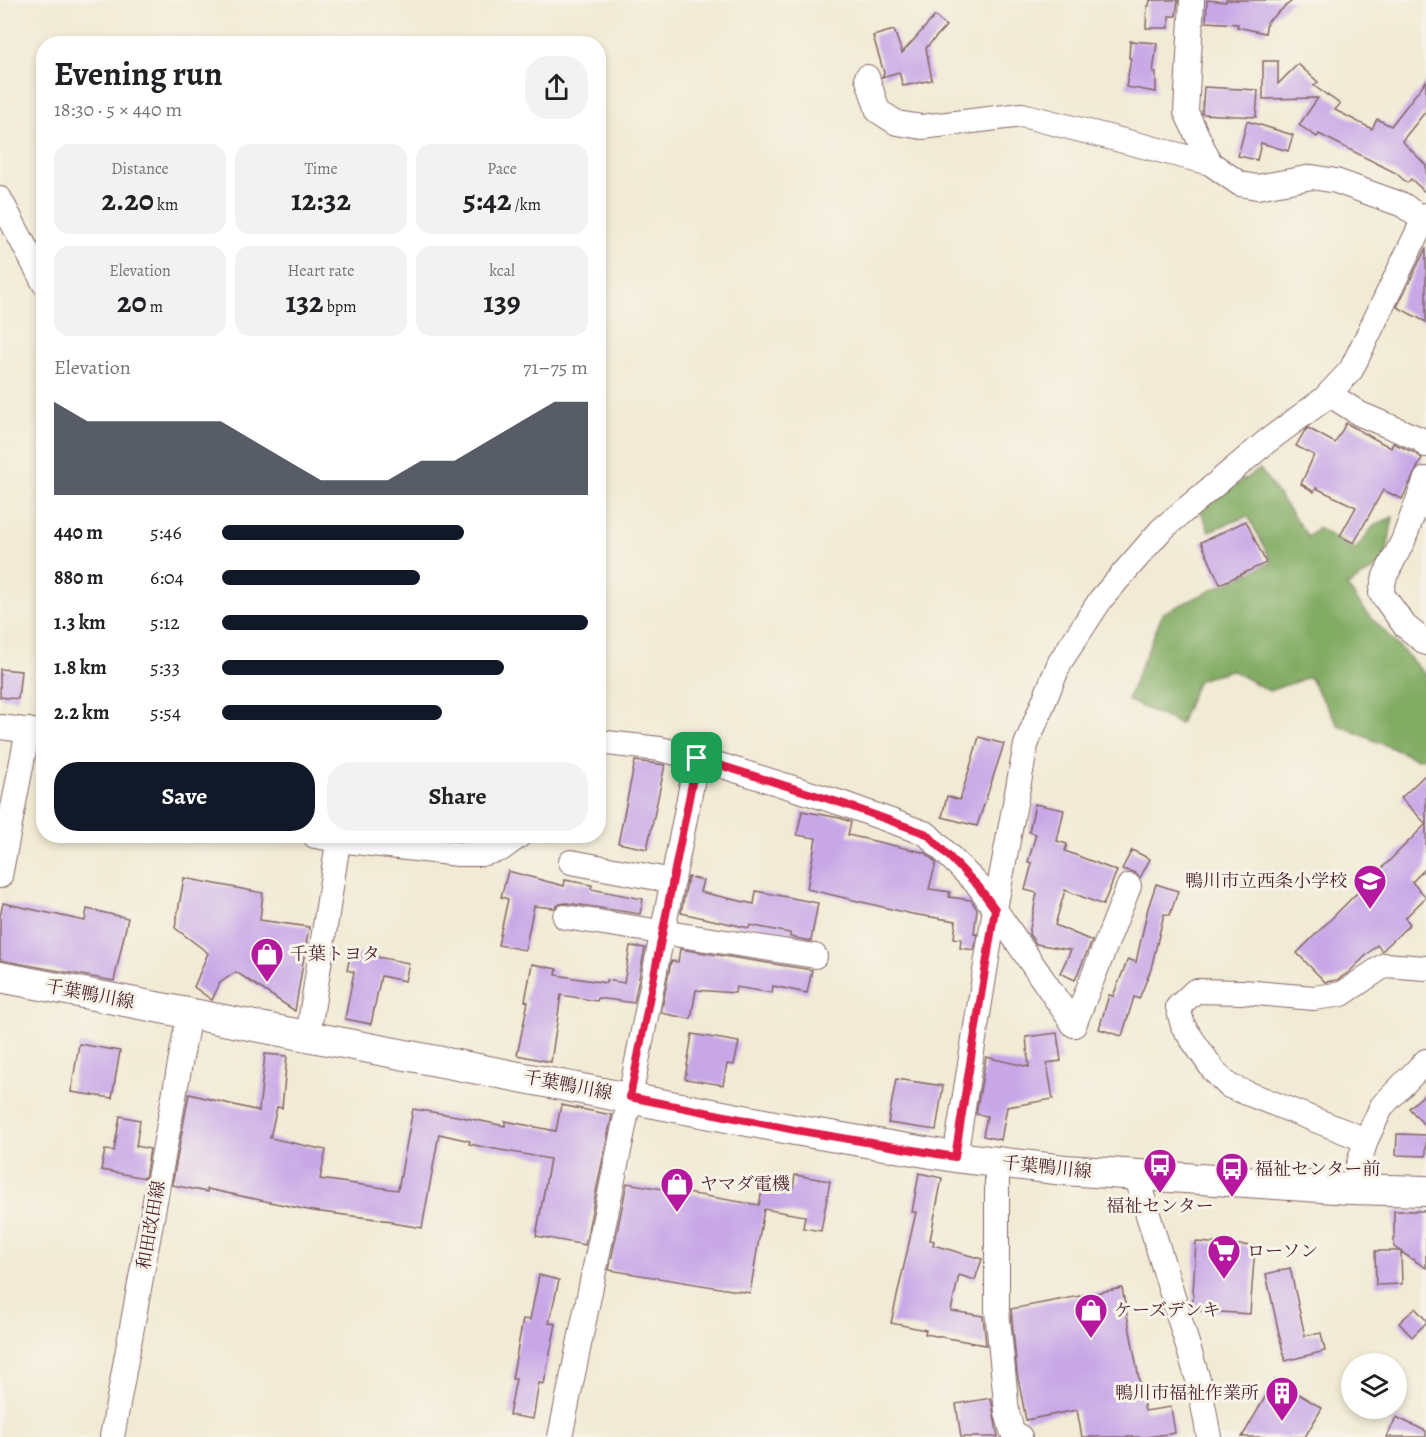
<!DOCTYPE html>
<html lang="en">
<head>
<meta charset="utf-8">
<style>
  body { margin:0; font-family:Alegreya,"Noto Serif JP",serif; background:#f2f2f2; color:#202124; height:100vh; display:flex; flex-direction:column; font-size:22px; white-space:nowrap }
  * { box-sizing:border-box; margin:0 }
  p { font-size:20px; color:#757577 }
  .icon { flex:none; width:33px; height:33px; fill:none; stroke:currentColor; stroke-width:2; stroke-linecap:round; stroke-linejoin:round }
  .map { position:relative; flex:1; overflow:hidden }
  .drawer { position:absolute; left:36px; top:36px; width:570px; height:807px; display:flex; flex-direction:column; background:#fff; border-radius:24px; box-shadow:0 3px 9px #0003 }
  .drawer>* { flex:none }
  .controls { position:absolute; left:1341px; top:1353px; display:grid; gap:12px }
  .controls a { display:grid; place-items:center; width:66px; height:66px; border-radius:50%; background:#fff; box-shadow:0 3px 9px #0003; font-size:30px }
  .pin { position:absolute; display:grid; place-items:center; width:51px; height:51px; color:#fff; margin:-26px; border-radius:12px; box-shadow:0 3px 9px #0006 }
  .round { display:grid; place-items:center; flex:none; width:63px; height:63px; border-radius:24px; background:#f2f2f2 }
  .head { display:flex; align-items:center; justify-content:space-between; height:102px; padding:0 18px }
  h1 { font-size:33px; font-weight:600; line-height:45px }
  .stats { display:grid; grid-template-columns:repeat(3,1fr); gap:9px; height:102px; padding:6px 18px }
  .stats div { display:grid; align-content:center; border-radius:15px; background:#f2f2f2; text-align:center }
  .stats b { font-size:30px; font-weight:600 }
  .stats small { font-size:16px; font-weight:400 }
  .stats p { font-size:16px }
  .chart { height:168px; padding:12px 18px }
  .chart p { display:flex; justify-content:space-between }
  .chart svg { width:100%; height:108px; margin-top:6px; fill:#111827; opacity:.7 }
  .button { display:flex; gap:12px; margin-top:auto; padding:12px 18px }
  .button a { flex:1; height:69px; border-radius:24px; background:#111827; color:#fff; font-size:24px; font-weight:600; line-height:69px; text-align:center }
  .button a+a { background:#f2f2f2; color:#202124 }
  ul { padding:0 18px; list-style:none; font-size:20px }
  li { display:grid; grid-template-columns:96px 72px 1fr; align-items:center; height:45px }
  li i { height:15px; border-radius:8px; background:#111827 }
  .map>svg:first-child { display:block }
</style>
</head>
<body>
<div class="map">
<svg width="1426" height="1437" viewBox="0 0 1426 1437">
  <rect width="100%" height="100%" fill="#f7f3e8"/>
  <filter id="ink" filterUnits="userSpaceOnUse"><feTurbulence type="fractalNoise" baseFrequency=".0167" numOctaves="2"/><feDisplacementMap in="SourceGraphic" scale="12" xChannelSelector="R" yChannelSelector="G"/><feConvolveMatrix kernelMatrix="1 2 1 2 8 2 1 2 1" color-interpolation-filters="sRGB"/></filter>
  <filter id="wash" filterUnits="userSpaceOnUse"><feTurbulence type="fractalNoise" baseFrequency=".008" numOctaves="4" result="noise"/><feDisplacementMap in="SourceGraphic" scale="24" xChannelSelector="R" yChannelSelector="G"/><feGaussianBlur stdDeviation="1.35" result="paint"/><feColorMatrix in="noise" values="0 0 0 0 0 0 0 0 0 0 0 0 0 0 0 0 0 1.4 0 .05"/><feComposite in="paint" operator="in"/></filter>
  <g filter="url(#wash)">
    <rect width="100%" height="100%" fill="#f1ead4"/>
    <!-- forest -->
    <polygon fill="#82ac64" stroke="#666648" stroke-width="1.5" points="1260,469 1308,537 1318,528 1355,550 1374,525 1393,517 1385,562 1347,586 1365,611 1426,675 1426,757 1417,759 1338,725 1309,677 1269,691 1231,670 1198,680 1180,724 1127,700 1163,613 1272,562 1248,516 1209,531 1200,509"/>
    <g id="blocks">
      <!-- building -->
      <g fill="#c8a7e7">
        <polygon points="1150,0 1178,0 1176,16 1169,16 1169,28 1146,28 1147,6 1149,6"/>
        <polygon points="1207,0 1226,2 1226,0 1293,0 1267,22 1265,33 1237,27 1238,24 1206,22"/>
        <polygon points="935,16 946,26 926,48 932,80 903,86 899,72 882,77 884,73 873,36 894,30 902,53"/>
        <polygon points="1130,41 1157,43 1153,72 1156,72 1156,92 1126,87 1131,58 1129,58"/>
        <polygon points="1263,61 1278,61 1278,84 1298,64 1318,82 1314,86 1340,104 1335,110 1372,129 1377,119 1391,126 1426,81 1426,111 1402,141 1426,165 1426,193 1411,179 1407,183 1396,173 1319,134 1317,137 1299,125 1318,98 1263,99"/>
        <polygon points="1204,87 1258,90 1256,117 1202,114"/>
        <polygon points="1247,121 1293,135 1288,151 1261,143 1257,160 1238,156"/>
        <polygon points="1426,248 1426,322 1397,307"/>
        <polygon points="1346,423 1391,448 1393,443 1413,452 1422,458 1402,499 1383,490 1354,543 1340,536 1356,507 1316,488 1314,492 1301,484 1314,455 1296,446 1304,432 1308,428 1335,443"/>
        <polygon points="1246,521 1266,563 1220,584 1201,542"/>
        <polygon points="0,669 21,671 18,699 0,697"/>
        <polygon points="979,737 1004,744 977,826 942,817 947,796 960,800"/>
        <polygon points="635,761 665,765 647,849 618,843"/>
        <polygon points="1426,774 1426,824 1401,798"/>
        <polygon points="1035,804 1064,810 1057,841 1067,844 1065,851 1117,871 1103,905 1065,890 1055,925 1092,941 1075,980 1060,973 1071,950 1036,944 1029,934 1037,893 1025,890 1032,863 1028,862 1036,834 1029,832"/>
        <polygon points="802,811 840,818 851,822 848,835 926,853 936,863 929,889 950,892 949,897 971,900 977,909 974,934 977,934 974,950 960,948 961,939 954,938 956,921 912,914 807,889 816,838 797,835"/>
        <polygon points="1426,824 1426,868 1412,882 1426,897 1405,918 1410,924 1382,951 1377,945 1349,972 1337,980 1325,982 1297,953"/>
        <polygon points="1132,850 1150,859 1140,878 1135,873 1122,869"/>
        <polygon points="508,871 564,886 565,880 592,885 591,889 643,899 640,914 567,903 560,904 554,908 534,906 525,950 498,945 508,899 501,897"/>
        <polygon points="688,877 703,880 700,892 754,904 756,891 818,903 811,941 790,937 790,933 750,925 749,928 681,913"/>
        <polygon points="184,878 263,893 260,920 309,927 295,1011 236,972 220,983 212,1000 194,987 208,953 175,928"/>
        <polygon points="1156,884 1178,891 1170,915 1164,914 1151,969 1139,999 1134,997 1122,1036 1099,1029 1109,995 1113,996 1128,959 1136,962 1148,908"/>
        <polygon points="3,903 85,921 87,909 128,918 114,981 0,960 0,917"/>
        <polygon points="630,946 645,948 634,1003 598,998 597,1001 561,995 551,1062 517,1055 528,1002 525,1001 532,964 557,969 556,975 606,983 606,980 624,983"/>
        <polygon points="680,949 812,970 807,993 773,986 772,993 736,987 735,993 696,990 691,1019 661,1013 671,961 678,962"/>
        <polygon points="351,952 409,963 405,981 381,976 371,1024 345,1019 354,972 347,970"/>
        <polygon points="1057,1033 1061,1061 1047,1063 1053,1099 1007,1107 1001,1140 983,1136 987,1116 976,1114 986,1057 1029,1067 1026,1037"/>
        <polygon points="692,1034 739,1042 734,1065 727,1064 723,1085 685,1079"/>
        <polygon points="79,1044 120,1051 112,1098 71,1092"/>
        <polygon points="265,1054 287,1056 282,1108 277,1107 270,1138 326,1150 320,1179 398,1190 413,1109 457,1116 505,1126 505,1121 556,1131 561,1105 612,1115 585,1245 536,1236 550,1159 484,1147 469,1144 470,1141 439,1134 422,1228 392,1223 392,1221 313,1211 207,1189 207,1192 172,1185 189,1094 259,1111"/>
        <polygon points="896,1079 943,1086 936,1130 888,1123"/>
        <polygon points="1426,1093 1426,1127 1409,1108"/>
        <polygon points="120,1116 140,1120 136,1146 150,1149 145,1178 101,1170 105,1150 114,1151"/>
        <polygon points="1397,1134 1426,1135 1426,1156 1396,1155"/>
        <polygon points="919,1173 942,1178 930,1240 934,1241 933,1245 982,1259 975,1280 959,1275 951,1311 983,1316 986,1345 925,1334 926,1330 891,1323 916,1212 912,1212"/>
        <polygon points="795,1175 830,1181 821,1231 803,1228 805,1216 764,1209 750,1293 609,1270 627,1183 759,1205 764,1183 793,1189"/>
        <polygon points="1394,1211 1426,1211 1426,1268 1401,1252 1402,1284 1376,1285 1375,1251 1400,1251 1394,1247"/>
        <polygon points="1196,1242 1255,1246 1250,1314 1192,1310"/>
        <polygon points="1290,1268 1305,1336 1321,1333 1325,1351 1285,1361 1266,1274"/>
        <polygon points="539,1275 559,1280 549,1323 556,1324 544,1384 539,1383 533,1419 509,1415 516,1379 512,1379 523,1319 530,1320"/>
        <polygon points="1122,1288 1145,1411 1171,1407 1175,1433 1146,1437 1082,1437 1077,1410 1026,1420 1017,1373 1011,1309"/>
        <polygon points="1415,1308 1426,1320 1426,1323 1412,1337 1399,1323"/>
        <polygon points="1275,1380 1322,1408 1305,1437 1242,1437"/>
        <polygon points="991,1398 998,1437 961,1437 956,1404"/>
        <polygon points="1396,1417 1426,1431 1426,1437 1387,1437"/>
      </g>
    </g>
  </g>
  <g filter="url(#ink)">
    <use href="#blocks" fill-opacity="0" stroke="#846666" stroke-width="1.5"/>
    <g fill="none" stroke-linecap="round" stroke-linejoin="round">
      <defs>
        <g id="minor">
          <polyline points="1192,0 1186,112 1210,163"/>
          <polyline points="867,77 878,111 897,123 922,127 1022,115 1210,163 1240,184 1257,187 1312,177 1336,181 1403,205 1426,222"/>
          <polyline points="0,199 44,283"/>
          <polyline points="1329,394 1360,414 1422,440 1426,445"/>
          <polyline points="1426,479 1403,541 1385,576 1381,593 1405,626 1426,643"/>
          <polyline points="0,727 41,732"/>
          <polyline points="598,742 660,749 697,758 844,804 927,834 979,886 1074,1025"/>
          <polyline points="315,836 338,840 458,854 481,854 501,849 519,836"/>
          <polyline points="571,862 673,881"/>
          <polyline points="0,876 28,730"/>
          <polyline points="565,917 815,956"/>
          <polyline points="1074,1025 1129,886"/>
          <polyline points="308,1036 339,836"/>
          <polyline points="1366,1140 1229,1086 1214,1071 1183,1026 1178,1007 1195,991 1243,992 1314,998 1342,994 1385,965 1426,968"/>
          <polyline points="955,1157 995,909 1026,745 1060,662 1101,599 1161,530 1266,442 1324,399 1351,370 1426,215"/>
          <polyline points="997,1163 997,1310 1007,1412 1012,1431 1020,1437"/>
          <polyline points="1136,1175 1199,1383 1209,1437"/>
          <polyline points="1351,1189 1366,1140 1382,1106 1426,1061"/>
          <polyline points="112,1437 189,1014"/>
          <polyline points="560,1437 630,1097 697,758"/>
        </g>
        <polyline id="major" points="0,977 795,1130 955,1157 1064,1170 1351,1189 1426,1191"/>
      </defs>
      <!-- minor casing -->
      <use href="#minor" stroke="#846666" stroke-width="26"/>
      <!-- major casing -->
      <use href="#major" stroke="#846666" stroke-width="32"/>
      <!-- minor -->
      <use href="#minor" stroke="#fff" stroke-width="24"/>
      <!-- major -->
      <use href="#major" stroke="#fff" stroke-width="30"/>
    </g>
  </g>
  <g fill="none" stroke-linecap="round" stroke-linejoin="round" filter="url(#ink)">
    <defs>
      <polygon id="route" points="697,758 844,804 927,834 978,886 995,909 955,1157 795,1130 630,1097"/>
    </defs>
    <!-- route casing -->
    <use href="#route" stroke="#fff" stroke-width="12"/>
    <!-- route -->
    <use href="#route" stroke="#e11d48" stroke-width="8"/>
  </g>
  <!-- icons -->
  <defs>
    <symbol id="school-pin" viewBox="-11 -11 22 30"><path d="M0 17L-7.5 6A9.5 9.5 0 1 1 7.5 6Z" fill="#b5179e" stroke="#f7f3e8"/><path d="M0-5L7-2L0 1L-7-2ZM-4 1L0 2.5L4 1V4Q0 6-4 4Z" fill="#fff"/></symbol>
    <symbol id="shop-pin" viewBox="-11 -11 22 30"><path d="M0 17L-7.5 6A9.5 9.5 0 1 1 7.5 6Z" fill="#b5179e" stroke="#f7f3e8"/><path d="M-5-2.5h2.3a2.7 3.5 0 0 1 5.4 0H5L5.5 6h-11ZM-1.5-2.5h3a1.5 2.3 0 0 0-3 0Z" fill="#fff"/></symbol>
    <symbol id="bus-pin" viewBox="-11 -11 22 30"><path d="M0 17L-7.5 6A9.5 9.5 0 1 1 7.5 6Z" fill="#b5179e" stroke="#f7f3e8"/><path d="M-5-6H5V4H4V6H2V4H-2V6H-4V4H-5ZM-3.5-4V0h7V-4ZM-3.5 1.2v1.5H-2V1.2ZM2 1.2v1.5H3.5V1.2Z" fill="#fff"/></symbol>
    <symbol id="supermarket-pin" viewBox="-11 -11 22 30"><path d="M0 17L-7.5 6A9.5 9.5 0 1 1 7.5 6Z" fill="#b5179e" stroke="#f7f3e8"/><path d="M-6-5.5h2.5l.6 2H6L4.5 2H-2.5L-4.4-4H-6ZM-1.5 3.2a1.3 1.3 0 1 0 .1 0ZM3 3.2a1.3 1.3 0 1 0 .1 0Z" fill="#fff"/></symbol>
    <symbol id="building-pin" viewBox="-11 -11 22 30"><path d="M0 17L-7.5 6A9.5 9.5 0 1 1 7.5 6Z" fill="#b5179e" stroke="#f7f3e8"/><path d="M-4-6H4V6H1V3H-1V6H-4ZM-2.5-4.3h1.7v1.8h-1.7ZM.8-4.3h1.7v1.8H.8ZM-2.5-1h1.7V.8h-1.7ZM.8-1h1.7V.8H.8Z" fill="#fff"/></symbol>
  </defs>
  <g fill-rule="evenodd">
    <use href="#school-pin" x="1351" y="862" width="38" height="52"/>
    <use href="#shop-pin" x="248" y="935" width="38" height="52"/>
    <use href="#bus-pin" x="1141" y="1146" width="38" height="52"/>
    <use href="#bus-pin" x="1213" y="1150" width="38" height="52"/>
    <use href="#shop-pin" x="658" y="1165" width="38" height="52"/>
    <use href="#supermarket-pin" x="1205" y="1232" width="38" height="52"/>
    <use href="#shop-pin" x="1072" y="1291" width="38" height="52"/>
    <use href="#building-pin" x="1263" y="1374" width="38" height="52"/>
  </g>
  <g text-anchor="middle" stroke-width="6" stroke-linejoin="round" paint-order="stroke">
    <!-- poi labels -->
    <g font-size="18" fill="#4a1f2b" stroke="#f7f3e8" text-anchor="start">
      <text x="1347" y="887" text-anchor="end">鴨川市立西条小学校</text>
      <text x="290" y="960">千葉トヨタ</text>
      <text x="1255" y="1175">福祉センター前</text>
      <text x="700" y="1190">ヤマダ電機</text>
      <text x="1160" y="1212" text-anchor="middle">福祉センター</text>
      <text x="1247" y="1257">ローソン</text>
      <text x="1114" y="1316">ケーズデンキ</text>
      <text x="1259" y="1399" text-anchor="end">鴨川市福祉作業所</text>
    </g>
    <!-- street labels -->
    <g font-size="18" fill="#4a1f2b" stroke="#f7f3e8">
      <text transform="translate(90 994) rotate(11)" y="6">千葉鴨川線</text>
      <text transform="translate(568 1085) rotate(11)" y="6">千葉鴨川線</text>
      <text transform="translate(1047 1167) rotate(6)" y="6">千葉鴨川線</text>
      <text transform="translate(151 1225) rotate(-80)" y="6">和田改田線</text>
    </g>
  </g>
</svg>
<div class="controls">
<a><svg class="icon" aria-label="layers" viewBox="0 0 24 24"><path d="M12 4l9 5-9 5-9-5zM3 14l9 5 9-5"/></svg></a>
</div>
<div class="pin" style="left:697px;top:758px;background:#1e9e55"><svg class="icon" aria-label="arrive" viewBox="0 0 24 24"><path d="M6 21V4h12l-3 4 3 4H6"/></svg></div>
<section class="drawer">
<div class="head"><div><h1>Evening run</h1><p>18:30 · 5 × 440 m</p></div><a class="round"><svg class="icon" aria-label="share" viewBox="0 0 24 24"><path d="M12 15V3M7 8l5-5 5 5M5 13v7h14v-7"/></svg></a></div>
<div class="stats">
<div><p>Distance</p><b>2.20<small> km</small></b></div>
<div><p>Time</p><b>12:32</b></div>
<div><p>Pace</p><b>5:42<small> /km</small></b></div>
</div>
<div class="stats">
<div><p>Elevation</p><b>20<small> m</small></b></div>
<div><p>Heart rate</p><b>132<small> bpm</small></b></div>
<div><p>kcal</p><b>139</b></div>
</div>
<div class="chart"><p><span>Elevation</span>71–75 m</p>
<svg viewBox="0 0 160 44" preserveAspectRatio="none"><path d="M0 44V6L10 14L20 14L30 14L40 14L50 14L60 22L70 30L80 38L90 38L100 38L110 30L120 30L130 22L140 14L150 6L160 6V44z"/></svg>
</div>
<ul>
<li><b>440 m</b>5:46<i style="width:66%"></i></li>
<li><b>880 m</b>6:04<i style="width:54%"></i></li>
<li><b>1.3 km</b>5:12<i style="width:100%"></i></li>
<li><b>1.8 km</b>5:33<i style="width:77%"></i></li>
<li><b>2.2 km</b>5:54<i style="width:60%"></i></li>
</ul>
<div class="button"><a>Save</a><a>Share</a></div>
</section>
</div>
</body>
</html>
